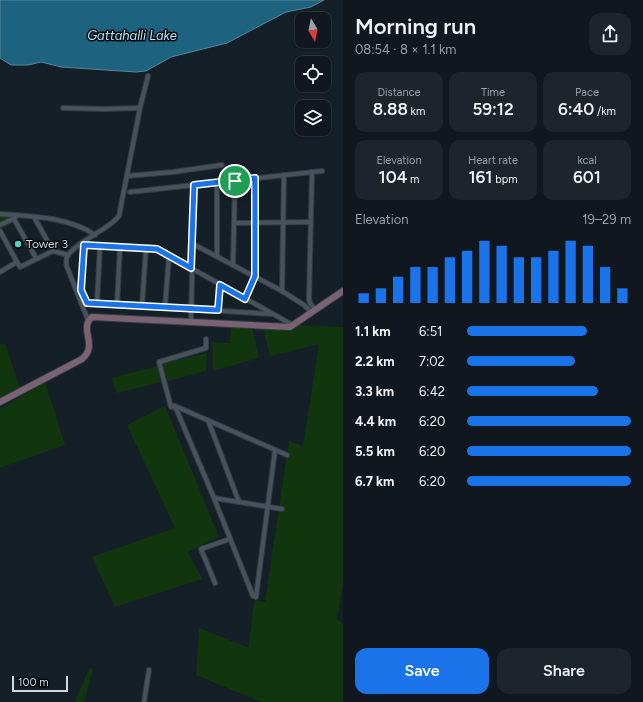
<!DOCTYPE html>
<html lang="en">
<head>
<meta charset="utf-8">
<style>
  body { margin:0; font-family:Figtree,sans-serif; background:#1e242b; color:#f1f3f6; height:100vh; display:flex; flex-direction:column; font-size:15px; white-space:nowrap }
  * { box-sizing:border-box; margin:0 }
  p { font-size:13px; color:#9c9fa4 }
  .icon { flex:none; width:22px; height:22px; fill:none; stroke:currentColor; stroke-width:2; stroke-linecap:round; stroke-linejoin:round }
  .map { position:relative; flex:1; overflow:hidden }
  .details { display:flex; flex-direction:column; background:#10171e; width:300px }
  .details>* { flex:none }
  .needle { width:26px; rotate:170deg }
  .tools { position:absolute; left:295px; top:12px; display:grid; gap:8px }
  .tools a { display:grid; place-items:center; width:36px; height:36px; border-radius:8px; background:#10171e; box-shadow:0 1px 3px #0004,0 0 0 1px #30363c; font-size:20px }
  .scale { position:absolute; left:12px; bottom:10px; width:56px; box-sizing:border-box; padding-left:4px; border:2px solid #d1d8de; border-top:0; font-size:11px; line-height:14px; white-space:nowrap; color:#d1d8de; -webkit-text-stroke:3px #05080c; paint-order:stroke }
  .pin { position:absolute; display:grid; place-items:center; width:34px; height:34px; color:#fff; margin:-17px; border:2px solid #fff; border-radius:50%; box-shadow:0 1px 4px #0007 }
  .round { display:grid; place-items:center; flex:none; width:42px; height:42px; border-radius:12px; background:#1e242b }
  .head { display:flex; align-items:center; justify-content:space-between; height:68px; padding:0 12px }
  h1 { font-size:22px; font-weight:600; line-height:30px }
  .metrics { display:grid; grid-template-columns:repeat(3,1fr); gap:6px; height:68px; padding:4px 12px }
  .metrics div { display:grid; align-content:center; border-radius:10px; background:#1e242b; text-align:center }
  .metrics b { font-size:17px; font-weight:600 }
  .metrics small { font-size:11px; font-weight:400 }
  .metrics p { font-size:11px }
  .chart { height:112px; padding:8px 12px }
  .chart p { display:flex; justify-content:space-between }
  .chart svg { width:100%; height:72px; margin-top:4px; stroke:#1a73e8; stroke-width:6 }
  .action { display:flex; gap:8px; margin-top:auto; padding:8px 12px }
  .action a { flex:1; height:46px; border-radius:12px; background:#1a73e8; color:#fff; font-size:16px; font-weight:600; line-height:46px; text-align:center }
  .action a+a { background:#1e242b; color:#f1f3f6 }
  ul { padding:0 12px; list-style:none; font-size:13px }
  li { display:grid; grid-template-columns:64px 48px 1fr; align-items:center; height:30px }
  li i { height:10px; border-radius:5px; background:#1a73e8 }
  main { display:flex; flex:1; min-height:0 }
  .map>svg:first-child { display:block }
</style>
</head>
<body>
<main>
<div class="map">
<svg width="343" height="702" viewBox="0 0 343 702">
  <rect width="100%" height="100%" fill="#151f28"/>
  <!-- green -->
  <g fill="#11360e">
    <polygon points="0,215 12,216 14,222 0,230"/>
    <polygon points="297,325 343,327 343,581 337,620 343,624 343,702 261,702 196,675 199,628 249,648 254,600 265,602 289,441 303,446 319,344 270,356 263,328 291,330"/>
    <polygon points="231,327 252,328 259,358 213,371 212,342 230,343"/>
    <polygon points="5,343 20,389 0,400 0,345"/>
    <polygon points="207,353 206,371 168,381 163,364"/>
    <polygon points="157,366 161,382 117,393 111,378"/>
    <polygon points="45,382 65,445 0,468 0,409"/>
    <polygon points="165,406 219,537 188,552 202,579 115,607 92,557 175,528 127,425"/>
    <polygon points="89,668 93,669 84,702 75,702"/>
  </g>
  <!-- water -->
  <polygon fill="#1d6380" stroke="#53869c" points="0,0 324,0 311,7 286,12 227,43 171,57 146,71 136,72 61,67 41,62 28,65 11,65 0,58"/>
  <g fill="none" stroke-linecap="round" stroke-linejoin="round">
    <defs>
      <g id="street">
        <polyline points="63,108 104,109 140,108"/>
        <polyline points="312,172 309,299 310,303 315,310"/>
        <polyline points="127,176 173,172 222,165"/>
        <polyline points="194,185 322,171"/>
        <polyline points="130,192 194,185 191,322"/>
        <path d="M 0,214 C 30,216 70,217 95,235"/>
        <polyline points="14,219 36,258"/>
        <polyline points="234,223 311,222"/>
        <polyline points="0,225 15,218"/>
        <polyline points="0,231 17,262"/>
        <polyline points="193,244 282,291 304,305 311,312"/>
        <polyline points="53,251 68,255"/>
        <polyline points="217,256 217,183"/>
        <polyline points="233,265 235,181 233,171"/>
        <polyline points="0,272 17,262 20,267 53,251 34,217"/>
        <polyline points="282,291 284,175"/>
        <polyline points="245,299 255,276 255,178"/>
        <polyline points="97,304 100,246"/>
        <polyline points="117,305 120,247"/>
        <polyline points="142,306 146,248"/>
        <polyline points="165,307 169,256"/>
        <polyline points="218,311 220,285"/>
        <polyline points="272,314 87,303 81,290 83,246 85,245 157,249 291,324"/>
        <path d="M 88,320 L 67,267 C 66,263 66,258 68,255 C 80,239 107,231 119,216 L 140,108 L 148,76"/>
        <polyline points="206,339 206,348 159,362 171,407 175,406 287,455"/>
        <polyline points="175,406 214,498 253,596 256,597 275,450"/>
        <polyline points="208,420 239,502"/>
        <polyline points="214,498 282,509"/>
        <polyline points="215,583 201,549 230,539"/>
        <polyline points="144,702 149,670"/>
      </g>
      <path id="secondary" d="M 0,402 L 82,359 C 99,345 78,328 92,317 L 290,327 L 343,291"/>
    </defs>
    <!-- street casing -->
    <use href="#street" stroke="#343b42" stroke-width="6"/>
    <!-- secondary casing -->
    <use href="#secondary" stroke="#343b42" stroke-width="8"/>
    <!-- street -->
    <use href="#street" stroke="#47525d" stroke-width="4"/>
    <!-- secondary -->
    <use href="#secondary" stroke="#796271" stroke-width="6"/>
  </g>
  <g fill="none" stroke-linecap="round" stroke-linejoin="round">
    <defs>
      <polygon id="route" points="255,178 255,276 245,299 220,285 218,310 87,303 81,290 84,245 157,249 191,268 194,185"/>
    </defs>
    <!-- route casing -->
    <use href="#route" stroke="#fff" stroke-width="8"/>
    <!-- route -->
    <use href="#route" stroke="#1a73e8" stroke-width="5"/>
  </g>
  <!-- markers -->
  <circle fill="#57cec1" stroke="#05080c" stroke-width="1.5" cx="18" cy="244" r="4"/>
  <g text-anchor="middle" stroke-width="3" stroke-linejoin="round" paint-order="stroke">
    <!-- poi labels -->
    <g font-size="12" fill="#d1d8de" stroke="#05080c" text-anchor="start">
      <text x="26" y="248">Tower 3</text>
    </g>
    <!-- water labels -->
    <g font-size="13" font-style="italic" fill="#bce6fc" stroke="#05080c">
      <text x="132" y="40">Gattahalli Lake</text>
    </g>
  </g>
</svg>
<div class="tools">
<a><svg class="needle" viewBox="-14 -14 28 28"><path d="M0-13l5 13h-10z" fill="#e53935"/><path d="M0 13l5-13h-10z" fill="#9c9fa4"/></svg></a>
<a><svg class="icon" aria-label="locate" viewBox="0 0 24 24"><circle cx="12" cy="12" r="6"/><path d="M12 2v4M12 18v4M2 12h4M18 12h4"/></svg></a>
<a><svg class="icon" aria-label="layers" viewBox="0 0 24 24"><path d="M12 4l9 5-9 5-9-5zM3 14l9 5 9-5"/></svg></a>
</div>
<div class="scale">100 m</div>
<div class="pin" style="left:235px;top:181px;background:#1e9e55"><svg class="icon" aria-label="arrive" viewBox="0 0 24 24"><path d="M6 21V4h12l-3 4 3 4H6"/></svg></div>
</div>
<section class="details">
<div class="head"><div><h1>Morning run</h1><p>08:54 · 8 × 1.1 km</p></div><a class="round"><svg class="icon" aria-label="share" viewBox="0 0 24 24"><path d="M12 15V3M7 8l5-5 5 5M5 13v7h14v-7"/></svg></a></div>
<div class="metrics">
<div><p>Distance</p><b>8.88<small> km</small></b></div>
<div><p>Time</p><b>59:12</b></div>
<div><p>Pace</p><b>6:40<small> /km</small></b></div>
</div>
<div class="metrics">
<div><p>Elevation</p><b>104<small> m</small></b></div>
<div><p>Heart rate</p><b>161<small> bpm</small></b></div>
<div><p>kcal</p><b>601</b></div>
</div>
<div class="chart"><p><span>Elevation</span>19–29 m</p>
<svg viewBox="0 0 160 44" preserveAspectRatio="none"><path d="M5 44V38M15 44V35M25 44V28M35 44V22M45 44V22M55 44V16M65 44V12M75 44V6M85 44V9M95 44V16M105 44V16M115 44V12M125 44V6M135 44V9M145 44V22M155 44V35"/></svg>
</div>
<ul>
<li><b>1.1 km</b>6:51<i style="width:73%"></i></li>
<li><b>2.2 km</b>7:02<i style="width:66%"></i></li>
<li><b>3.3 km</b>6:42<i style="width:80%"></i></li>
<li><b>4.4 km</b>6:20<i style="width:100%"></i></li>
<li><b>5.5 km</b>6:20<i style="width:100%"></i></li>
<li><b>6.7 km</b>6:20<i style="width:100%"></i></li>
</ul>
<div class="action"><a>Save</a><a>Share</a></div>
</section>
</main>
</body>
</html>
